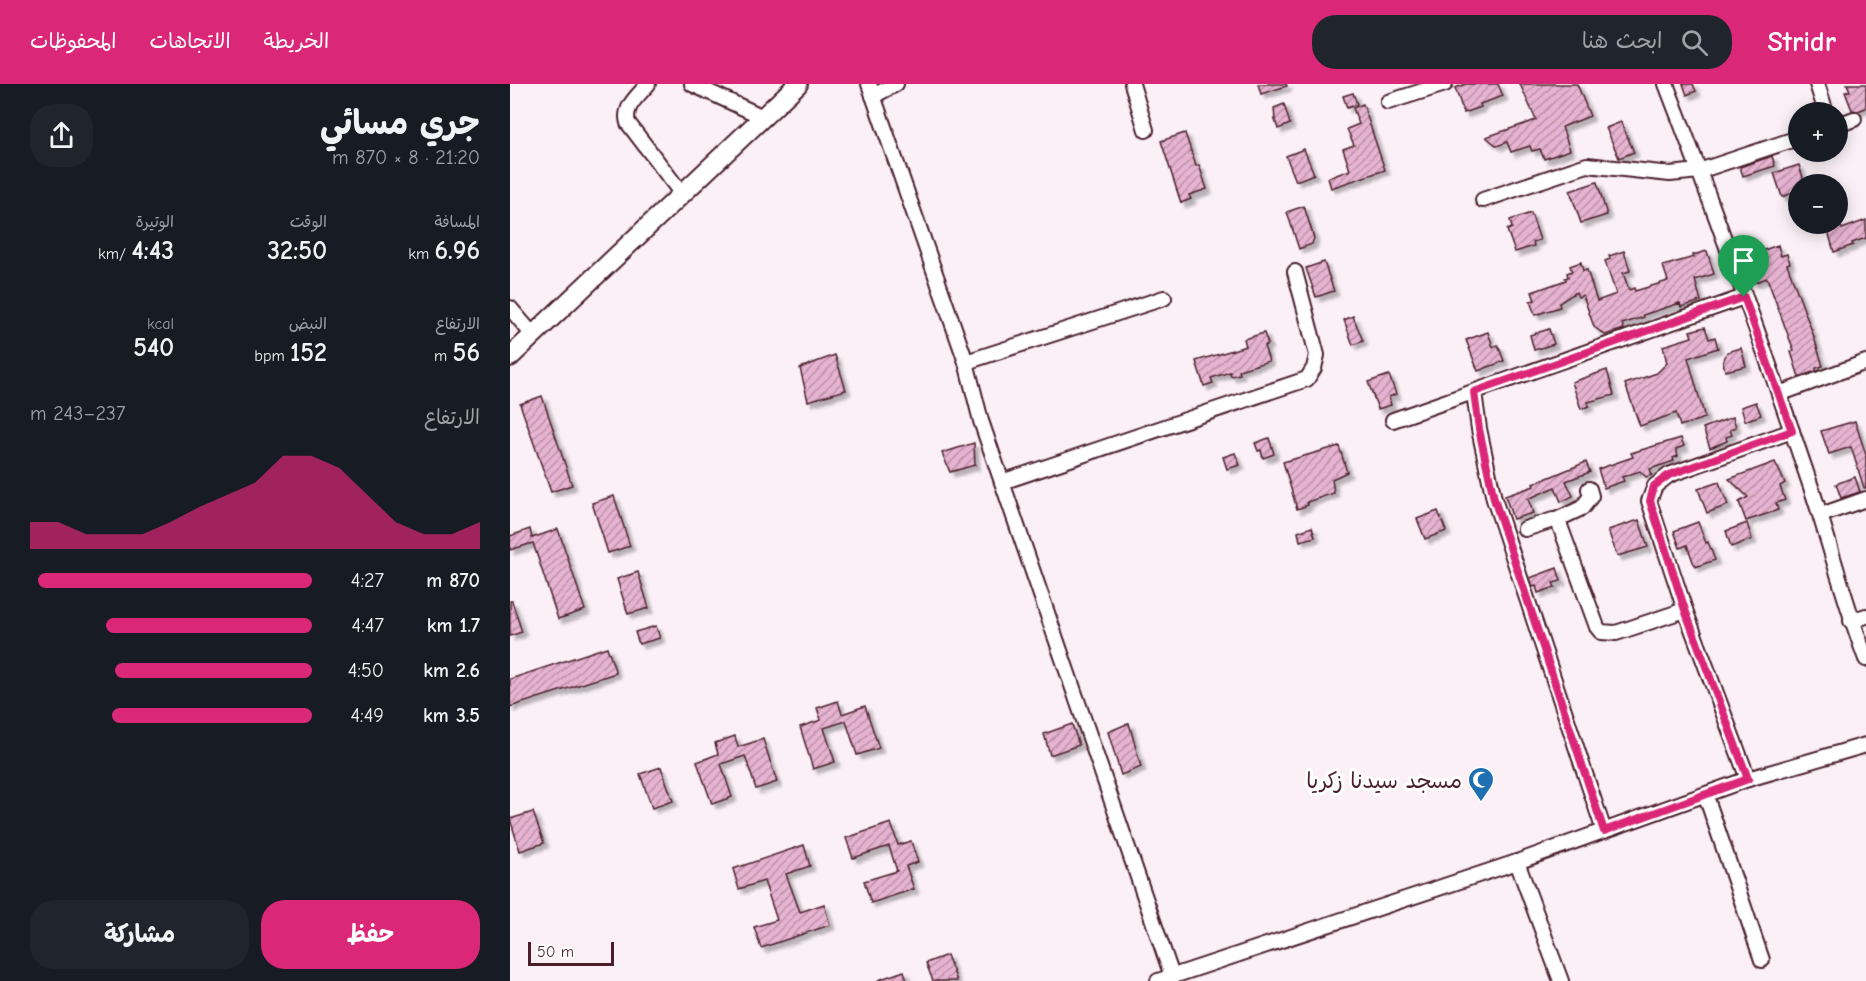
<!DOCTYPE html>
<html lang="ar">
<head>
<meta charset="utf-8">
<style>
  body { margin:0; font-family:"Comic Neue","Playpen Sans Arabic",sans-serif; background:#20242c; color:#f1f3f6; direction:rtl; height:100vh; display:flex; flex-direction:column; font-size:22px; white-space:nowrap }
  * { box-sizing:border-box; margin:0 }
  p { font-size:20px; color:#9ea1a6 }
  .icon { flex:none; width:33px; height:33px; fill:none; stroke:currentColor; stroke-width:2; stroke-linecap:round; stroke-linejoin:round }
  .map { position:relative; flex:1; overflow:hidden; direction:ltr }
  .details { display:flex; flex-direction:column; background:#171b24; width:510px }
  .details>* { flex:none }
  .fabs { position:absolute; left:1278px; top:18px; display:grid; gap:12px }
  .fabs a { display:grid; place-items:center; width:60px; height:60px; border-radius:50%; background:#171b24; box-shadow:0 3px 15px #0003; font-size:30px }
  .scale { position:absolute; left:18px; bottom:15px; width:86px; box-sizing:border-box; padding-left:6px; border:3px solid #4a1f2b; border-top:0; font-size:16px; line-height:21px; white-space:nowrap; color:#4a1f2b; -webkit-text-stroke:4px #fff; paint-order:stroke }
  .pin { position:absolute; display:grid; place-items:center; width:51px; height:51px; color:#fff; margin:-62px -26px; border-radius:50% 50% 50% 0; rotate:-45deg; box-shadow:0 0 6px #0007 }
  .pin .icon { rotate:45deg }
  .round { display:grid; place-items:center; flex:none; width:63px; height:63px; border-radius:24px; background:#20242c }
  .head { display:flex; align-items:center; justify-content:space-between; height:102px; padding:0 30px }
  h1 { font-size:33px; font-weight:700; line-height:45px }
  .metrics { display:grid; grid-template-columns:repeat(3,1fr); gap:9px; height:102px; padding:6px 30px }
  .metrics div { display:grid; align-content:center }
  .metrics b { font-size:26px; font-weight:700 }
  .metrics small { font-size:16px; font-weight:400 }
  .metrics p { font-size:16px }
  .chart { height:168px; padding:12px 30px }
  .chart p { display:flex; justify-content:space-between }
  .chart svg { width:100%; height:108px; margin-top:6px; fill:#db2777; opacity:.7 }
  .cta { display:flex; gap:12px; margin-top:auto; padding:12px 30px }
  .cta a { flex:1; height:69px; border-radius:24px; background:#db2777; color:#fff; font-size:24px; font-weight:700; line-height:69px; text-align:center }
  .cta a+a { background:#20242c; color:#f1f3f6 }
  ul { padding:0 30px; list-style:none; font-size:20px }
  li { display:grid; grid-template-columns:96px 72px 1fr; align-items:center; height:45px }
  li i { height:15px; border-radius:8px; background:#db2777 }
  header { display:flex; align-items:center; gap:36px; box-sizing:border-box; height:84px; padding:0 30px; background:#db2777; color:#fff }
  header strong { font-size:28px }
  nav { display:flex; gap:33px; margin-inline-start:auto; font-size:21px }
  .search { width:420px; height:54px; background:#20242c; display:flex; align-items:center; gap:15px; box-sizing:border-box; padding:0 21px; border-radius:24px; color:#9ea1a6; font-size:22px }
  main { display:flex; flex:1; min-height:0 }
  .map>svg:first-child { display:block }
</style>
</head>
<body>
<header>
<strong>Stridr</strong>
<div class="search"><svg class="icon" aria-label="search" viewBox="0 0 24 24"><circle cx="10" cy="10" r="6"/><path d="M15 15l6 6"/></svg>ابحث هنا</div>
<nav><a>الخريطة</a><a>الاتجاهات</a><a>المحفوظات</a></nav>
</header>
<main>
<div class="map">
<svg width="1356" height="897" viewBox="0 0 1356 897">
  <defs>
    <pattern id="building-hatch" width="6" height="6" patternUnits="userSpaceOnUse" patternTransform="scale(1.5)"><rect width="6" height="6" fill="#e6b3d0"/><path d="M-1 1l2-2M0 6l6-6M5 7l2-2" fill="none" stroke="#bc91a9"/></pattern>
    <filter id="shadow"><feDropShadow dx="4.5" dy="4.5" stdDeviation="1.5" flood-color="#0004"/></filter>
  </defs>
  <rect width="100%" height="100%" fill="#faf0f6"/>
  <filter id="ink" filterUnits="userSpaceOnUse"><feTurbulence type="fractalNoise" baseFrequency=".0167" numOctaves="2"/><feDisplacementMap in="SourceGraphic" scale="12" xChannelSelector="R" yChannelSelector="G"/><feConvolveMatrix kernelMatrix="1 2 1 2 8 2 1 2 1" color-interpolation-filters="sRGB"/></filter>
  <g filter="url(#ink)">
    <!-- building -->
    <g fill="url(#building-hatch)" stroke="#4a1f2b" stroke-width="1.5" filter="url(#shadow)">
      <polygon points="748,0 776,0 777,2 751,10"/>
      <polygon points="956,0 988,0 993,12 970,20 971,23 954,29 945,4"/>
      <polygon points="1010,0 1067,0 1080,32 1052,43 1060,66 1034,75 1030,65 1022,67 1020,62 1001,68 997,58 987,62 976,53 1026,36"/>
      <polygon points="1173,0 1183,0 1186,7 1177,11"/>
      <polygon points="1337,0 1356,0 1356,24 1348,27 1342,26 1335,8 1340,7"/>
      <polygon points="843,9 847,20 837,24 833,12"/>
      <polygon points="774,20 780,40 768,45 765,36 764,24"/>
      <polygon points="853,20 875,86 821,104 818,94 840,86 833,65 844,61 837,45 849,40 843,24"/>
      <polygon points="1111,38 1124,68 1109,74 1096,44"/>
      <polygon points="675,49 686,82 689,81 697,105 679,111 681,115 671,119 651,57"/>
      <polygon points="794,65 804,90 786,97 776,72"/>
      <polygon points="1262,72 1265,82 1233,92 1230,83"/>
      <polygon points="1289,81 1295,100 1288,100 1288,107 1272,113 1264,89"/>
      <polygon points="1087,98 1097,131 1071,139 1060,107"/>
      <polygon points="794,122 804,154 802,160 789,165 777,128"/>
      <polygon points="1021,129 1030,156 1023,158 1024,162 1005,168 997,146 1002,144 1000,136"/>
      <polygon points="1356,136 1356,154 1342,159 1343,161 1324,168 1316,140 1330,140 1332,145"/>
      <polygon points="1268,161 1271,172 1277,170 1280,179 1277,180 1303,250 1313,282 1306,284 1306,287 1289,293 1281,268 1284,267 1257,194 1243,199 1234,173"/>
      <polygon points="1114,167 1120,187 1113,189 1119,206 1124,204 1125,207 1158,197 1153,182 1184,173 1183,171 1197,167 1204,190 1185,196 1191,217 1171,223 1170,219 1133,231 1134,233 1112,240 1114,245 1095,251 1084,243 1073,211 1068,213 1066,208 1049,219 1050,223 1025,231 1020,217 1025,216 1022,208 1056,196 1055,194 1058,193 1057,189 1062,187 1060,182 1071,178 1073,187 1077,186 1087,217 1106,210 1095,177 1100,175 1099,172"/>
      <polygon points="814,178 824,207 806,213 796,184"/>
      <polygon points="843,232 853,257 843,261 834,236"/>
      <polygon points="1195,243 1199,255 1205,253 1208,264 1178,274 1195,334 1170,342 1166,329 1130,342 1115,300 1147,289 1157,279 1153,262 1182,253 1180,247"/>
      <polygon points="1039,245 1044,260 1024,266 1020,251"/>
      <polygon points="978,248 983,263 988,261 994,277 968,287 956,256"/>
      <polygon points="754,249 758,260 754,262 759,277 729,286 730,290 721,292 720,288 701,294 703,299 694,302 686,277 736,262 734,255"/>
      <polygon points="1231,264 1236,282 1215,287 1213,278 1217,268"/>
      <polygon points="325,271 336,306 298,317 290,284"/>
      <polygon points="1097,286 1104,311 1078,318 1079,322 1071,325 1062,298"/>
      <polygon points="879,291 886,310 879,313 881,321 868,325 858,298"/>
      <polygon points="32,312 62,401 41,408 10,320"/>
      <polygon points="1246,318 1251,331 1235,337 1231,323"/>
      <polygon points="1223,333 1226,343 1220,346 1222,351 1216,353 1217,357 1200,364 1193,344"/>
      <polygon points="1345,337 1356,371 1356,404 1354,404 1341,363 1319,370 1311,347"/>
      <polygon points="759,354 764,370 753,374 751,366 748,367 745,359"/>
      <polygon points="1171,354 1174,362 1166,365 1168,372 1163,374 1164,377 1140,385 1142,391 1136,393 1130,387 1112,393 1114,397 1094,404 1088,385 1123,373 1121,369"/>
      <polygon points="464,359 465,381 440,388 432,369"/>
      <polygon points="829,362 837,388 822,395 824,409 797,418 798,421 787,425 773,378"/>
      <polygon points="725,369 730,381 717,385 713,373"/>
      <polygon points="1076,378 1080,388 1056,397 1063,412 1051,418 1045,403 1018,415 1023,429 1003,435 995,412 1024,402 1023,400"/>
      <polygon points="1265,378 1275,399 1270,402 1275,416 1266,419 1268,426 1236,437 1229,418 1238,413 1219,395"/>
      <polygon points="1345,393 1350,408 1331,414 1326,400"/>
      <polygon points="1209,398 1218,421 1197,429 1188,405"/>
      <polygon points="104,412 120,462 98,469 82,419"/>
      <polygon points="928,427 936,447 915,455 907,435"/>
      <polygon points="1129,436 1138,463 1107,472 1098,446"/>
      <polygon points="1188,438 1196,459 1198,458 1205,476 1185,483 1177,461 1170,464 1164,447"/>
      <polygon points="1237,439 1242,455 1221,463 1216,447"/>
      <polygon points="802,443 805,453 790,457 788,448"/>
      <polygon points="20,445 22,454 48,445 75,526 48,535 23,459 0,466 0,452"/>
      <polygon points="1047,484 1051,497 1043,499 1045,503 1028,509 1026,502 1023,503 1020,494"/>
      <polygon points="128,488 139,524 118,530 107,495"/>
      <polygon points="0,517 2,517 12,548 0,552"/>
      <polygon points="146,542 150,554 129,560 125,548"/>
      <polygon points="97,563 106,589 0,623 0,595"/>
      <polygon points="328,617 332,630 355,622 369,664 347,671 336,637 314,644 325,678 303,685 290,643 311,636 307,624"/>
      <polygon points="619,639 631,683 611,691 598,648"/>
      <polygon points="562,640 569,661 540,671 534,650"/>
      <polygon points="225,652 228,663 253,655 267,698 246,705 235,672 211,680 222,713 202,720 187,678 208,670 205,659"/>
      <polygon points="151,683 163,717 142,724 130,690"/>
      <polygon points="23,728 34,759 10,767 0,735"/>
      <polygon points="381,739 388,761 401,757 408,778 396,782 404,805 361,819 354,797 387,787 379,762 343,774 336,754"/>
      <polygon points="294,761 300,782 276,790 290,828 314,820 320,841 251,864 244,843 267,836 254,797 229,805 223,785"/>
      <polygon points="437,871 447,897 423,897 416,879"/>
      <polygon points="394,887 397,897 368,897 368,896"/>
    </g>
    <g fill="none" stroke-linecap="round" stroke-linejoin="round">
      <defs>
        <g id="street">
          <path d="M 138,0 C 128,12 113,23 118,39 L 172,110"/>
          <polyline points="182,0 253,33"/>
          <polyline points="359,0 456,278 471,337 662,892"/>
          <polyline points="622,0 636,46"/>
          <path d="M 1156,0 C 1208,134 1256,270 1302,406 C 1321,463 1335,520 1356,575"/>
          <polyline points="1307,0 1316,28"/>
          <polyline points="363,12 386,0"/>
          <polyline points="878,18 935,0"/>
          <polyline points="1328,41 1344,35"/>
          <polyline points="973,116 1077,81 1160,90 1189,87 1288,54"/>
          <polyline points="0,224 23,251"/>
          <polyline points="456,278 654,214"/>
          <polyline points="964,308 969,345 984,415 1094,747"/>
          <polyline points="1269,310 1356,278"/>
          <polyline points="883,336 1234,213"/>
          <polyline points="492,398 797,295 804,284 807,271 785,188"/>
          <polyline points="1311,431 1356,415"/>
          <polyline points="1046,436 1072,424 1081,412 1079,405"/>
          <polyline points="1015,445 1043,436 1049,439 1087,543 1091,548 1106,549 1175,526"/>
          <polyline points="1341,537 1356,532"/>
          <polyline points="1238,695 1175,526 1139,417 1145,402 1159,391 1282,347"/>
          <polyline points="1196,712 1252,876"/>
          <polyline points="1007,778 1051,897"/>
          <polyline points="648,897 1007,778 1238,695 1356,661"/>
        </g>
        <polyline id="secondary" points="0,273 288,0"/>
      </defs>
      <!-- street casing -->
      <use href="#street" stroke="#4a1f2b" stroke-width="18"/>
      <!-- secondary casing -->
      <use href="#secondary" stroke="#4a1f2b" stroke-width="22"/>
      <!-- street -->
      <use href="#street" stroke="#fff" stroke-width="14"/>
      <!-- secondary -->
      <use href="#secondary" stroke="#fff" stroke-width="18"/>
    </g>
  </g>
  <g fill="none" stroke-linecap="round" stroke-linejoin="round" filter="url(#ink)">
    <defs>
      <polygon id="route" points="1234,213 1282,347 1159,391 1144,402 1140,417 1175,526 1238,695 1094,747 984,415 969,345 964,308"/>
    </defs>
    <!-- route casing -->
    <use href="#route" stroke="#fff" stroke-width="12"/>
    <!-- route -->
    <use href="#route" stroke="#db2777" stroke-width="8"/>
  </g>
  <!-- icons -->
  <defs>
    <symbol id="mosque-pin" viewBox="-11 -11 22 30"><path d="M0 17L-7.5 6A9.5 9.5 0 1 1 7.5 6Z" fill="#1f6fb2" stroke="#fff"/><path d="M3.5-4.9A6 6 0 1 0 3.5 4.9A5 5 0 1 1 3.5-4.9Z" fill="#fff"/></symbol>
  </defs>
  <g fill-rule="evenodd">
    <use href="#mosque-pin" x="956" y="681" width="30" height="40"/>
  </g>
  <g text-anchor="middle" stroke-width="6" stroke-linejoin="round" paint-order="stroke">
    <!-- poi labels -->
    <g font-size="22" fill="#4a1f2b" stroke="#fff" text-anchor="end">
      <text x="952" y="704">مسجد سيدنا زكريا</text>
    </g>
  </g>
</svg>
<div class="fabs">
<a>+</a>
<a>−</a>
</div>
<div class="scale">50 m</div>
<div class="pin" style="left:1234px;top:213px;background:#1e9e55"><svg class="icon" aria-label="arrive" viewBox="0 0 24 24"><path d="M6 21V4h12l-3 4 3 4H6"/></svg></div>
</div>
<section class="details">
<div class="head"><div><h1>جري مسائي</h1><p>21:20 · 8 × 870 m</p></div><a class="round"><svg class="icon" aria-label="share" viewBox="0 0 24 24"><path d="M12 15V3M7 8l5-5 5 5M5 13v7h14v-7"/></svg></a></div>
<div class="metrics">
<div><p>المسافة</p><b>6.96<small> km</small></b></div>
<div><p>الوقت</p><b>32:50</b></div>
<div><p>الوتيرة</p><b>4:43<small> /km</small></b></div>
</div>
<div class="metrics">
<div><p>الارتفاع</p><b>56<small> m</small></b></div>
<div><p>النبض</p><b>152<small> bpm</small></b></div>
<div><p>kcal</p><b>540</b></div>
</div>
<div class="chart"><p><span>الارتفاع</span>237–243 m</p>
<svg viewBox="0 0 160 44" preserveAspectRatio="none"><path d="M0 44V33L10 33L20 38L30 38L40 38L50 33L60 27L70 22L80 17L90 6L100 6L110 11L120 22L130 33L140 38L150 38L160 33V44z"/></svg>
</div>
<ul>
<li><b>870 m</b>4:27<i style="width:97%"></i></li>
<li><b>1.7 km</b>4:47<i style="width:73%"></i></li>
<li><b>2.6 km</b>4:50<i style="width:70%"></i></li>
<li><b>3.5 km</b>4:49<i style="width:71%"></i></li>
</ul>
<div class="cta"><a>حفظ</a><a>مشاركة</a></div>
</section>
</main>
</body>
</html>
